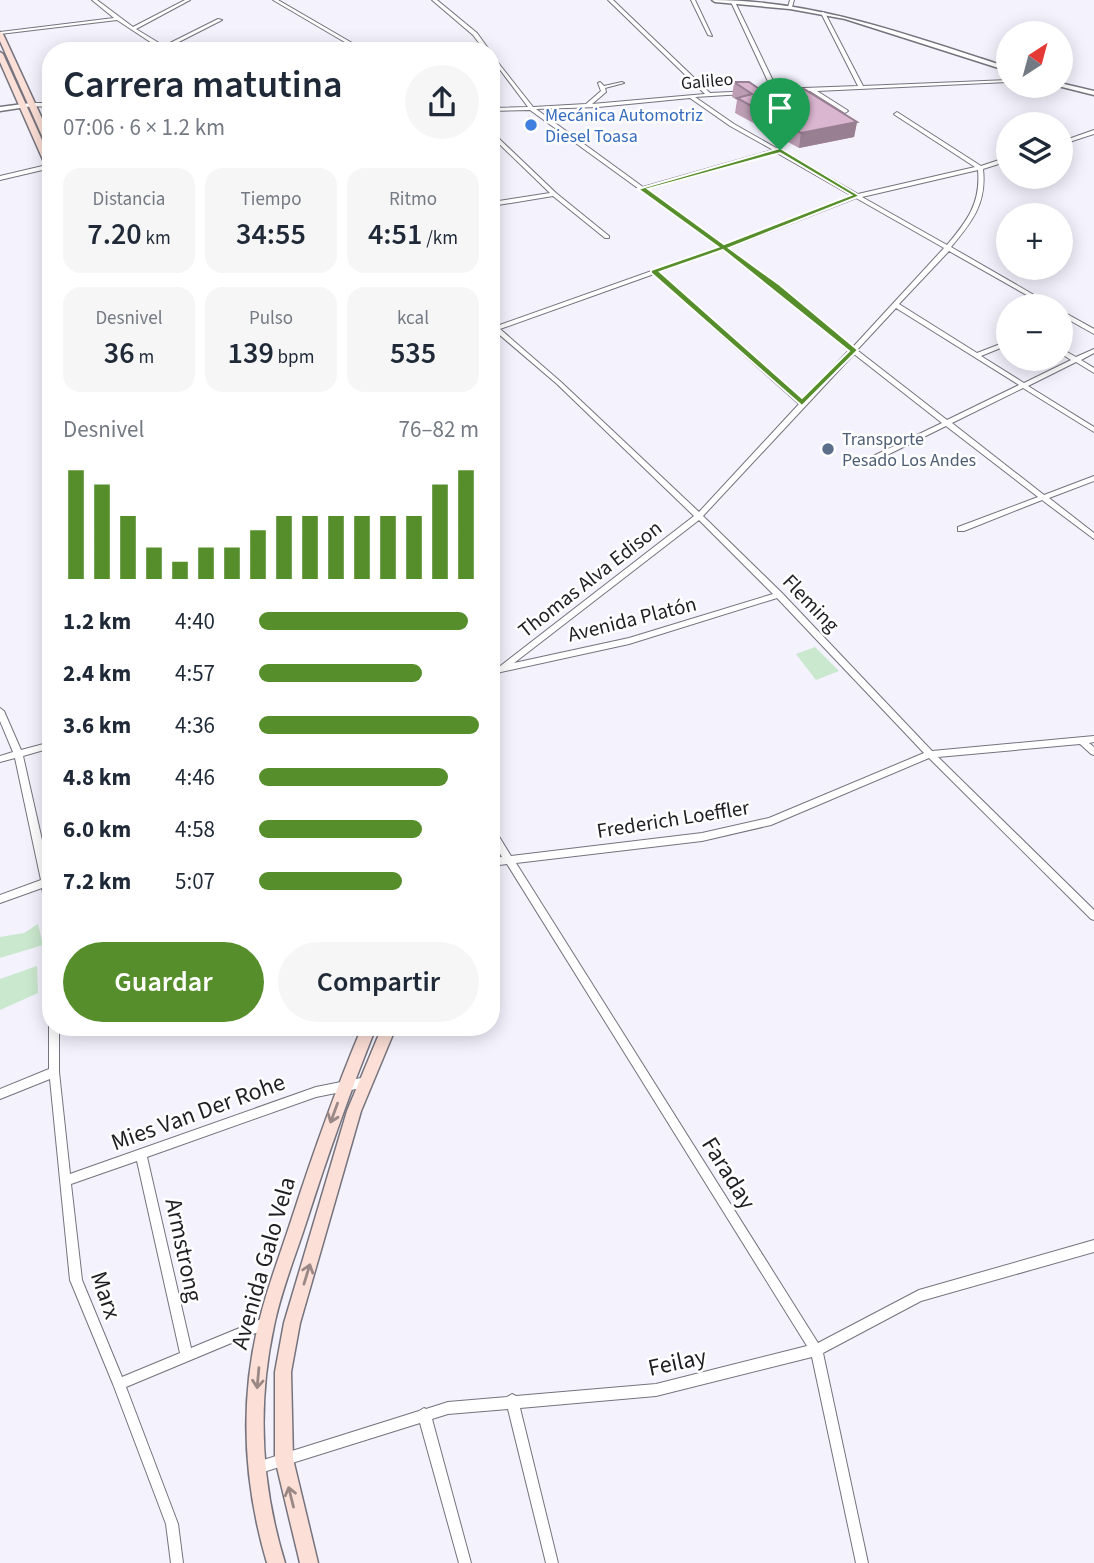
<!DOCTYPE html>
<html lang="es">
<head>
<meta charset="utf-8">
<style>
  body { margin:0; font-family:"Source Sans 3",sans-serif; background:#f6f6f7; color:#1f2937; height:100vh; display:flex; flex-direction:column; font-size:26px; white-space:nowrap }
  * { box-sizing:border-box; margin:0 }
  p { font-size:23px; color:#747a83 }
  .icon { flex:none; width:38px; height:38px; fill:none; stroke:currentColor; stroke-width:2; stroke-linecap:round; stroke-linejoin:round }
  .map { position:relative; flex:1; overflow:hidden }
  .drawer { position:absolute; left:42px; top:42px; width:458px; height:994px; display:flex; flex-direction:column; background:#fff; border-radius:28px; box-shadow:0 4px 18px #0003 }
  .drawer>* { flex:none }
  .needle { width:46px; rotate:36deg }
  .buttons { position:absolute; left:996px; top:21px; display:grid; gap:14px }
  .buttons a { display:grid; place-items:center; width:77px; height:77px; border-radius:50%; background:#fff; box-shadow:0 4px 18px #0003; font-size:35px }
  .pin { position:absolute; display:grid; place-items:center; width:60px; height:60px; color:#fff; margin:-72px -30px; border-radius:50% 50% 50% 0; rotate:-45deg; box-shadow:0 0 7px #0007 }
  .pin .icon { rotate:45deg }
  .round { display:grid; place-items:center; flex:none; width:74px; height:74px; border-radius:37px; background:#f6f6f7 }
  .overview { display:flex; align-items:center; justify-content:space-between; height:119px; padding:0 21px }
  h1 { font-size:38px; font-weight:600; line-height:52px }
  .stats { display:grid; grid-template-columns:repeat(3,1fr); gap:10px; height:119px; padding:7px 21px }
  .stats div { display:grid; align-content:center; border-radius:18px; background:#f6f6f7; text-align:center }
  .stats b { font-size:30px; font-weight:600 }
  .stats small { font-size:19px; font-weight:400 }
  .stats p { font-size:19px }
  .chart { height:196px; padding:14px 21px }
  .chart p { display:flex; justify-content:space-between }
  .chart svg { width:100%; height:126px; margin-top:7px; stroke:#568e2b; stroke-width:6 }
  .button { display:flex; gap:14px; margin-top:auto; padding:14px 21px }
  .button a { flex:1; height:80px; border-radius:42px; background:#568e2b; color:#fff; font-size:28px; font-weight:600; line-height:80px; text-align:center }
  .button a+a { background:#f6f6f7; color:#1f2937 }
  ul { padding:0 21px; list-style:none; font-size:23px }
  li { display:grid; grid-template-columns:112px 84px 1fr; align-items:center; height:52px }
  li i { height:18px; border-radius:9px; background:#568e2b }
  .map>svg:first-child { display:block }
</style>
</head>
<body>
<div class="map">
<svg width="1094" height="1563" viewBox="0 0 1094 1563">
  <rect width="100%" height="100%" fill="#f3f2fd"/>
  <!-- green -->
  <g fill="#cae8ce">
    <polygon points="815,647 839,671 816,680 796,654"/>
    <polygon points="38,924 43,945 0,958 0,937 24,933"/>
    <polygon points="37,966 38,993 0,1010 0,979"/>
  </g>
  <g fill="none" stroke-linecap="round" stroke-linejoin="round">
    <defs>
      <g id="minor">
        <polygon points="92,0 97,0 133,27 185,0 190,0 136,29 164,46 218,19 222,20 167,48 170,51 164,51 117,20 0,34 0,32 114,18"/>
        <polygon points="273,0 278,0 366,51 360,51 352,46 340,51 333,51 348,44"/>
        <polygon points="432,0 437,0 477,33 490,51 485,51 473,35"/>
        <path d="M 608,0 L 613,0 L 710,93 L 772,90 L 731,2 L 733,1 L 735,2 L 777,89 L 858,86 L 821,13 L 823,12 L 825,13 L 863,86 L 1008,80 L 1008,82 L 817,91 L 847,110 L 848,111 L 845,113 L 810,91 L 727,95 L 695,97 L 734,124 L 778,149 L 782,149 L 782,151 L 858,194 L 975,167 L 895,115 L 894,114 L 897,112 L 981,166 L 1008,157 L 1008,161 L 983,169 C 987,203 972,222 951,247 L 1053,306 L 1046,306 L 949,251 L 899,304 L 977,353 L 1008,341 L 1008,345 L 981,356 L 1024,383 L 1071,360 L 1060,353 L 1060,348 L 1076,357 L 1094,349 L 1094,353 L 1081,360 L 1094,368 L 1094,373 L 1076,362 L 1028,386 L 1094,427 L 1094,432 L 1023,388 L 952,423 L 1044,495 L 1094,476 L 1094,481 L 1049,498 L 1094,533 L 1094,539 L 1042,500 L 964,531 L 958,531 L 958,527 L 1038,497 L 946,426 L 873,462 L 869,462 L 869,458 L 942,423 L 854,354 L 703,516 L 782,593 L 932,751 L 1094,736 L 1094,742 L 1089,743 L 1094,747 L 1094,755 L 1091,754 L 1080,744 L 938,757 L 1094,910 L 1094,920 L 1091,919 L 929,758 L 771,825 L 702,841 L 516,863 L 818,1343 L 919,1290 L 1094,1240 L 1094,1252 L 921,1301 L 823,1353 L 868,1563 L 856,1563 L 812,1357 L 656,1396 L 520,1408 L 558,1563 L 546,1563 L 508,1409 L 448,1414 L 432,1419 L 471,1563 L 459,1563 L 420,1423 L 257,1474 L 253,1472 L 251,1468 L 253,1464 L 257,1462 L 419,1411 L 424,1408 L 426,1409 L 448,1402 L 507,1397 L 512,1394 L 516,1396 L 656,1384 L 807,1346 L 507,864 L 492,866 L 492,858 L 502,857 L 492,840 L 492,829 L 495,830 L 511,856 L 702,833 L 769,818 L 924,753 L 777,598 L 629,644 L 492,674 L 492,668 L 499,667 L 694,516 L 557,384 L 495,331 L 492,330 L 492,323 L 497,326 L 719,247 L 530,110 L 492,111 L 492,108 L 528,107 L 492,59 L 492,55 L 533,107 L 586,104 L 601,91 L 598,83 L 600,82 L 604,86 L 622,82 L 624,83 L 605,88 L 606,92 L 592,104 L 705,94 ZM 690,98 L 730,126 L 773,150 L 643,187 L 536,109 L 598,107 ZM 777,153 L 852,196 L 724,245 L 647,189 ZM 978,170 C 981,203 967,221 947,245 L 862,197 ZM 856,198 L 944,248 L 853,347 L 779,285 L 728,248 ZM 723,249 L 775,287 L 849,350 L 803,400 L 659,272 ZM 654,274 L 799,404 L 699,512 L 561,382 L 500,329 ZM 896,308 L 1019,385 L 947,420 L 857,350 ZM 699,520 L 773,594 L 629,638 L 514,663 Z"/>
        <polygon points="691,0 695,0 712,36 708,35"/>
        <polygon points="790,0 794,0 792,7 790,8 788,7"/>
        <polygon points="31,103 51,103 51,107 29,106 29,104"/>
        <polygon points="1094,130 1094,134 1060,145 1060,142"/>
        <polygon points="492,132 556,193 609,236 609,238 605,238 553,196 492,206 492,202 550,193 492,137"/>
        <polygon points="51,164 51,168 0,180 0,176"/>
        <polygon points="1060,310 1094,329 1094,334 1060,315"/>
        <polygon points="0,708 4,711 21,750 51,742 51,748 23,756 51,880 51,910 48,909 46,906 42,888 0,903 0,895 41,880 15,758 0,762 0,756 13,752 0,721"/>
        <path d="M 51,1024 L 51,1027 L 59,1027 L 59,1072 L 70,1174 L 316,1087 L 366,1077 L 370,1079 L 371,1082 L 370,1085 L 366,1087 L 316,1097 L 147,1157 L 191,1348 L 266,1317 L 270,1319 L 272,1323 L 270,1327 L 126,1387 L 178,1524 L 183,1563 L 171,1563 L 166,1524 L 113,1384 L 70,1280 L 50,1079 L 0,1099 L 0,1089 L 49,1069 L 49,1027 ZM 137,1161 L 180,1353 L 122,1377 L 82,1280 L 71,1184 Z"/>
      </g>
      <g id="tertiary">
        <path d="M 712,0 C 817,0 910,36 1008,67 L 1008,71 L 845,19 L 790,9 L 715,2 Z"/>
        <polygon points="1060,83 1094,91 1094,95 1058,86 1060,86"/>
        <polygon points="31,103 34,105 33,106 0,111 0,107"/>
      </g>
      <g id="secondary">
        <polygon points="0,32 3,34 51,138 51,149 47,147 0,41"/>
        <polygon points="0,52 3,54 51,160 51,171 47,169 0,62"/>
        <path d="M 362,1027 L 376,1027 C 350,1092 327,1157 306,1223 C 295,1257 281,1291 274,1326 C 257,1405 261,1485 285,1563 L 267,1563 C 244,1485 239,1402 259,1322 C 267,1288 280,1255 291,1221 C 312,1156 335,1091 362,1027 Z"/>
        <polygon points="382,1027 396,1027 361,1111 300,1323 291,1372 293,1459 318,1563 300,1563 275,1459 275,1372 284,1323 347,1111"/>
      </g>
    </defs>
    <!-- minor casing -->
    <use href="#minor" stroke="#75737d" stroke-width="2"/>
    <!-- tertiary casing -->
    <use href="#tertiary" stroke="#75737d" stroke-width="3"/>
    <!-- secondary casing -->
    <use href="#secondary" stroke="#75737d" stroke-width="3"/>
    <!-- minor -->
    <use href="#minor" fill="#fff" fill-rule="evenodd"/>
    <!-- tertiary -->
    <use href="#tertiary" fill="#fff" fill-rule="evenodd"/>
    <!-- secondary -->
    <use href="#secondary" fill="#fcdfd6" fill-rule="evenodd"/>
  </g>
  <!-- wall -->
  <polygon fill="#bc9db4" points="734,82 768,95 857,122 854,137 799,148 735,113 737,100 732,97"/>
  <!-- shaded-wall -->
  <polygon fill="#997f92" points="857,122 854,137 799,148 801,133"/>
  <!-- building -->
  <polygon fill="#dbb6d1" stroke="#997f92" stroke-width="2" points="734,82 749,82 768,95 804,89 857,122 801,133 737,98 752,94"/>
  <!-- one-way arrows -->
  <defs><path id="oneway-shaft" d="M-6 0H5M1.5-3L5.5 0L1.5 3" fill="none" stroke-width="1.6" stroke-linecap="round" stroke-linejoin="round" transform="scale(1.75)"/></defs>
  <g stroke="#998885">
    <use href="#oneway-shaft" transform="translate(334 1113) rotate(110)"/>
    <use href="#oneway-shaft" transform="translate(307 1274) rotate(-73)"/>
    <use href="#oneway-shaft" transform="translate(258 1378) rotate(95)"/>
    <use href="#oneway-shaft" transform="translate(291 1497) rotate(-104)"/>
  </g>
  <!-- route -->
  <path fill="#568e2b" stroke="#fff" stroke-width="2" fill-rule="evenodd" d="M 780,148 L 860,196 L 729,248 L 780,285 L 858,350 L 802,406 L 651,273 L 651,270 L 718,247 L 638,189 ZM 780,153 L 851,195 L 724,244 L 648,189 ZM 723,250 L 849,351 L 802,398 L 660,272 Z"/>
  <!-- markers -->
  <circle fill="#3f7fe0" stroke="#fff" stroke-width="2.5" cx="531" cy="125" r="7"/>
  <circle fill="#5c6f8a" stroke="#fff" stroke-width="2.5" cx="828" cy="449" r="7"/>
  <g text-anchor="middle" stroke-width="5" stroke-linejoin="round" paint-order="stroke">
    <!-- far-street labels -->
    <g font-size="18" fill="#1f1e22" stroke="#fff">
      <text transform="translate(707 81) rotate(-5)" y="6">Galileo</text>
    </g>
    <!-- far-shop labels -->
    <g font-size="18" fill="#366cbe" stroke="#fff" text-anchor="start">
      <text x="545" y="121">Mecánica Automotriz<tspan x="545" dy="21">Diesel Toasa</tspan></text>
    </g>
    <!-- far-service labels -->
    <g font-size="18" fill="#4e5e75" stroke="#fff" text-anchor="start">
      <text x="842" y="445">Transporte<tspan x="842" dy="21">Pesado Los Andes</tspan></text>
    </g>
    <!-- street labels -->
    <g font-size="21" fill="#1f1e22" stroke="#fff">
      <text transform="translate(590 579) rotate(-38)" y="7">Thomas Alva Edison</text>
      <text transform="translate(811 603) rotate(46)" y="7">Fleming</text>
      <text transform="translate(632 619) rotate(-14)" y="7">Avenida Platón</text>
      <text transform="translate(673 819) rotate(-9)" y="7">Frederich Loeffler</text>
    </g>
    <!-- near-street labels -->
    <g font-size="24" fill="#1f1e22" stroke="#fff">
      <text transform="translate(198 1112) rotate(-20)" y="8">Mies Van Der Rohe</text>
      <text transform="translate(729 1173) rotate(58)" y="8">Faraday</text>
      <text transform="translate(184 1250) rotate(78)" y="8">Armstrong</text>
      <text transform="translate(263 1263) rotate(-74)" y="8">Avenida Galo Vela</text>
      <text transform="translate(106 1295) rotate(71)" y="8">Marx</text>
      <text transform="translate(677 1362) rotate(-12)" y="8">Feilay</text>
    </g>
  </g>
</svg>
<div class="buttons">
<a><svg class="needle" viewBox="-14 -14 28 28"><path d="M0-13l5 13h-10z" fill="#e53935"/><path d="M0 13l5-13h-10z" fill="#747a83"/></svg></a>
<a><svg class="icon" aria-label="layers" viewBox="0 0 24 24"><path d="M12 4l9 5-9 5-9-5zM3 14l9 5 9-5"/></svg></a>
<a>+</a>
<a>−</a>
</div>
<div class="pin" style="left:780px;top:150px;background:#1e9e55"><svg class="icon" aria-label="arrive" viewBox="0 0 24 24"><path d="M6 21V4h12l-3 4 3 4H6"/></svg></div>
<section class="drawer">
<div class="overview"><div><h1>Carrera matutina</h1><p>07:06 · 6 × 1.2 km</p></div><a class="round"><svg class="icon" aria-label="share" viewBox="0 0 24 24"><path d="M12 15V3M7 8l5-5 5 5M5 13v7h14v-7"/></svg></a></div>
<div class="stats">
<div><p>Distancia</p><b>7.20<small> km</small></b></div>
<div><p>Tiempo</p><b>34:55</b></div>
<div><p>Ritmo</p><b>4:51<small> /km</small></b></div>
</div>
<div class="stats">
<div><p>Desnivel</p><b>36<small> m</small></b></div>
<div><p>Pulso</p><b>139<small> bpm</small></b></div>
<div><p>kcal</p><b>535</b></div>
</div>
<div class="chart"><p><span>Desnivel</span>76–82 m</p>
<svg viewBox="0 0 160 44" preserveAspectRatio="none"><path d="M5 44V6M15 44V11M25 44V22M35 44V33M45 44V38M55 44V33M65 44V33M75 44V27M85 44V22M95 44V22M105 44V22M115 44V22M125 44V22M135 44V22M145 44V11M155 44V6"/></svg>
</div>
<ul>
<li><b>1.2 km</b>4:40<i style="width:95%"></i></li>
<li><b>2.4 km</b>4:57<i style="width:74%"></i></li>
<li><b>3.6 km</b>4:36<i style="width:100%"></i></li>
<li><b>4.8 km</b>4:46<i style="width:86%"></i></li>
<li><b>6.0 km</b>4:58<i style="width:74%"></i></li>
<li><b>7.2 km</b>5:07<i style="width:65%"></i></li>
</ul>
<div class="button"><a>Guardar</a><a>Compartir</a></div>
</section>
</div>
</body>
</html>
